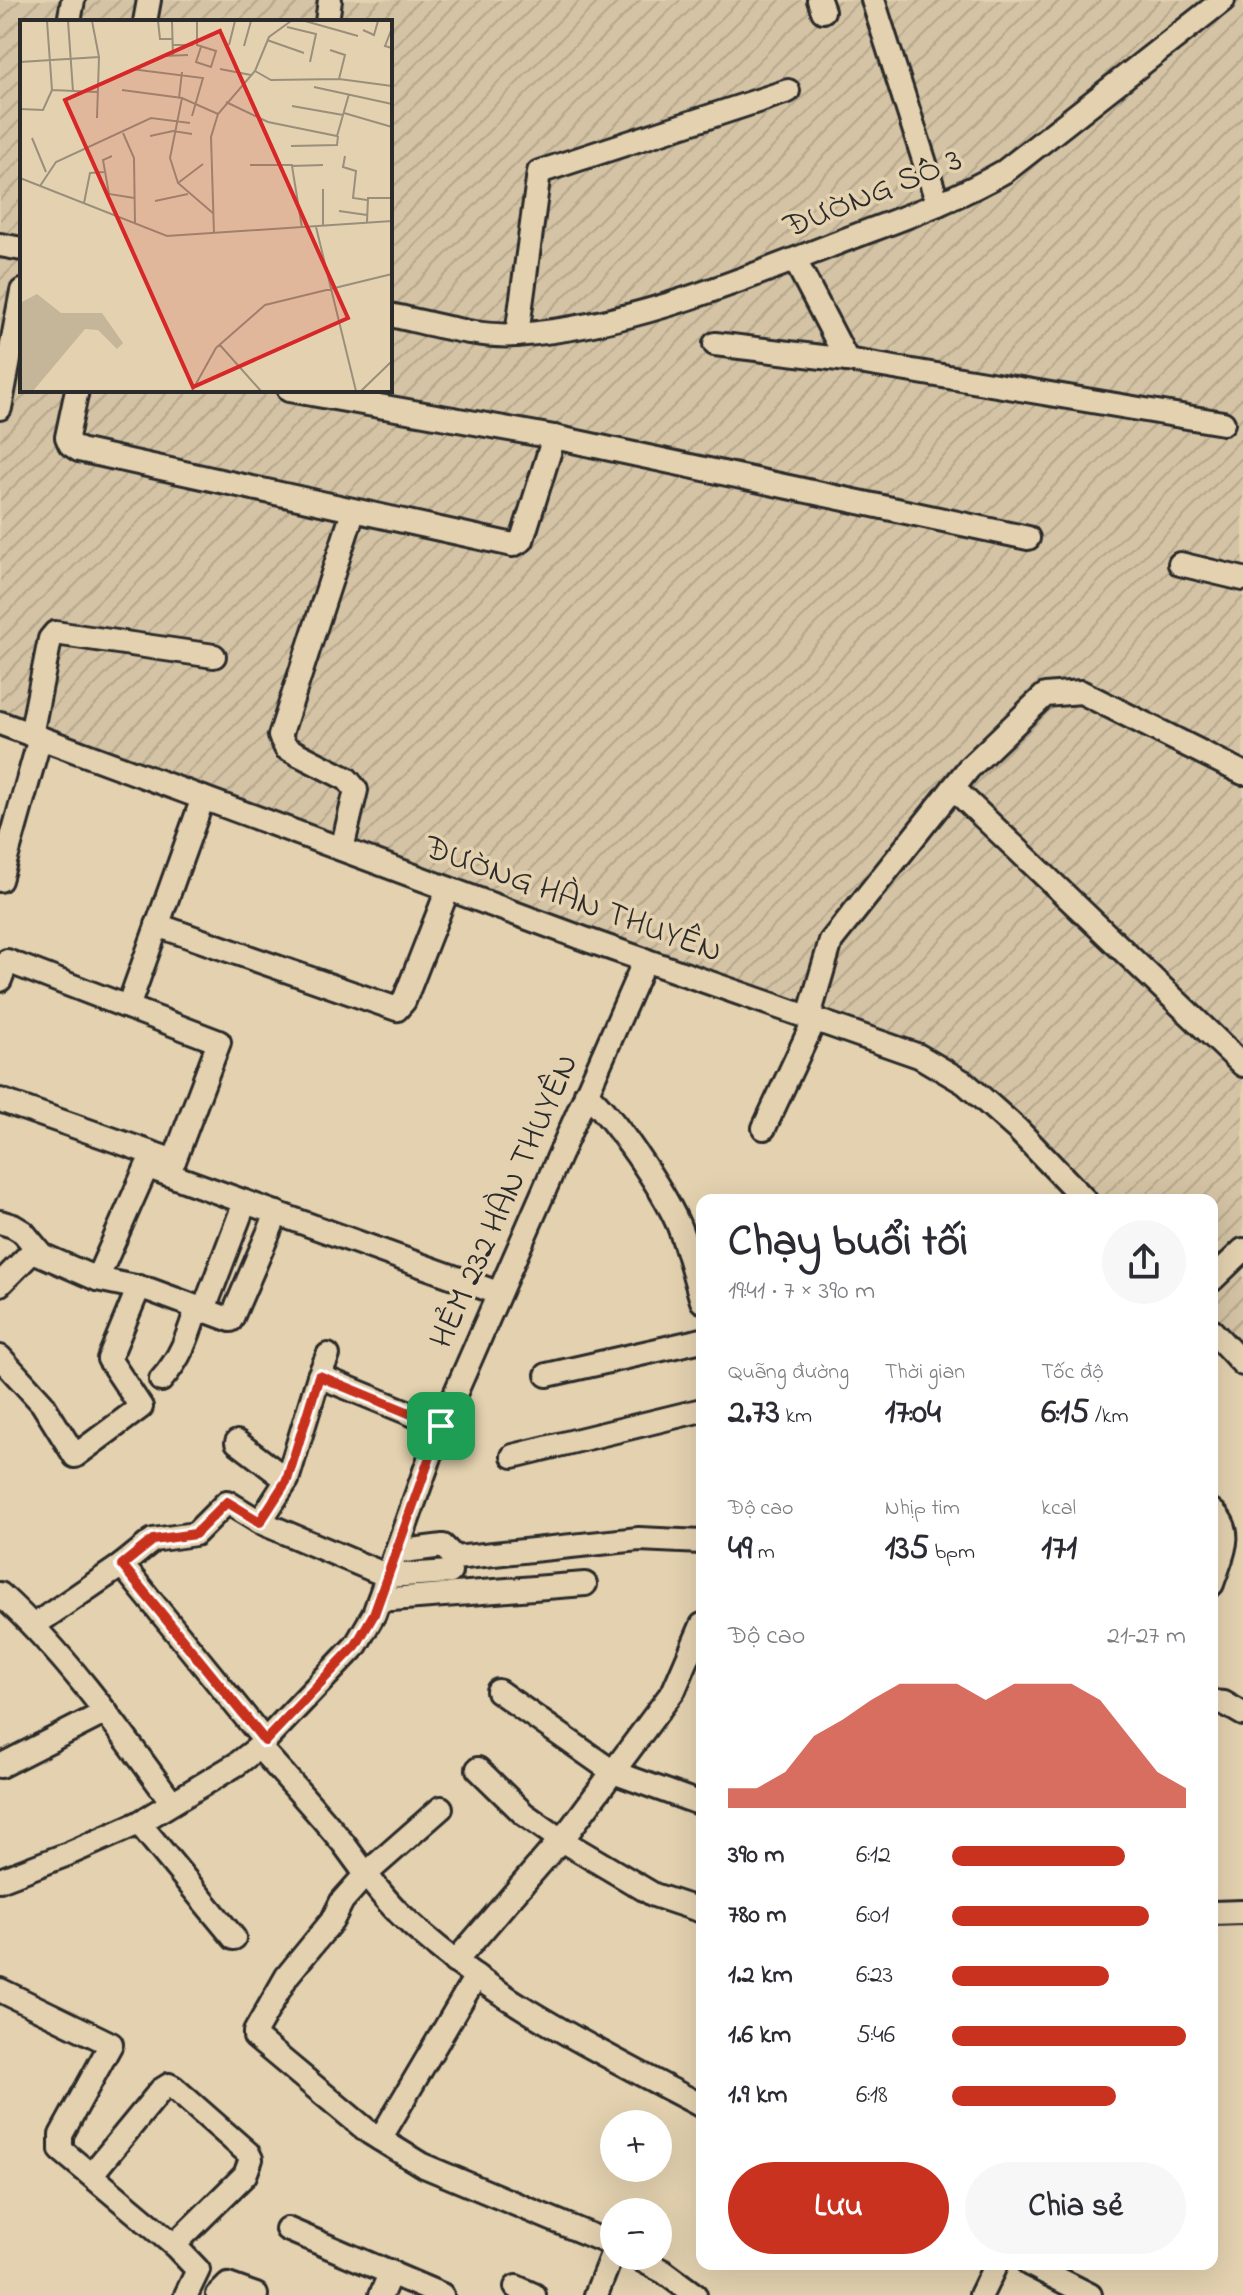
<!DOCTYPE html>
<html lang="vi">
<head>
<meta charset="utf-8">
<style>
  body { margin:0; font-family:"Indie Flower",sans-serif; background:#f7f7f7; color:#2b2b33; height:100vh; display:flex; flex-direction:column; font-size:30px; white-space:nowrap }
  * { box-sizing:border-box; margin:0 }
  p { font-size:26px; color:#7c7c81 }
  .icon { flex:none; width:44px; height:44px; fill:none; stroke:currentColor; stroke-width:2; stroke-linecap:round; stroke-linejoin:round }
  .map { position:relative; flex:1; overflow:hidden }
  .details { position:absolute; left:696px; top:1194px; width:522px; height:1076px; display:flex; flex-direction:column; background:#fff; border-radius:16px; box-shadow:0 8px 32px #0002 }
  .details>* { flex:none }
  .tools { position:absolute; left:600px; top:2110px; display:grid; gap:16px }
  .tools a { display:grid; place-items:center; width:72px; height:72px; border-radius:50%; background:#fff; box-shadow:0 8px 32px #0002; font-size:40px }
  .pin { position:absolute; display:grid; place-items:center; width:68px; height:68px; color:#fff; margin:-34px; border-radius:16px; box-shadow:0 4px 12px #0006 }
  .round { display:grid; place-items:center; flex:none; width:84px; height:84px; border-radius:42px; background:#f7f7f7 }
  .overview { display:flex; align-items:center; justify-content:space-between; height:136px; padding:0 32px }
  h1 { font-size:44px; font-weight:800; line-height:60px }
  .figures { display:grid; grid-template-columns:repeat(3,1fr); gap:12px; height:136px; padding:8px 32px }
  .figures div { display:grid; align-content:center }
  .figures b { font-size:34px; font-weight:800 }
  .figures small { font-size:22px; font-weight:400 }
  .figures p { font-size:22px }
  .chart { height:224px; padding:16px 32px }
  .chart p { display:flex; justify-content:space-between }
  .chart svg { width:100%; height:144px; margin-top:8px; fill:#c8321e; opacity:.7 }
  .primary-button { display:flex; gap:16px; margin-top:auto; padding:16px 32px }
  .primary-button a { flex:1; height:92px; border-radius:48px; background:#c8321e; color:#fff; font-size:32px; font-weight:800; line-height:92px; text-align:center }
  .primary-button a+a { background:#f7f7f7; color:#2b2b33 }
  ul { padding:0 32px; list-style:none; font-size:26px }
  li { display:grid; grid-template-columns:128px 96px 1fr; align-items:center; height:60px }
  li i { height:20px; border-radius:10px; background:#c8321e }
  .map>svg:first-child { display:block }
</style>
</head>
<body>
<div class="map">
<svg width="1243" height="2295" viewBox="0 0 1243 2295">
  <defs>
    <pattern id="industrial-furrows" width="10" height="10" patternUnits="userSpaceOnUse" patternTransform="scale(2)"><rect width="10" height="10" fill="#d4c3a4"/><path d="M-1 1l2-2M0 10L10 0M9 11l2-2" fill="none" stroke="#b6a88d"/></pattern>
  </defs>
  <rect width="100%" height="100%" fill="#e3d1af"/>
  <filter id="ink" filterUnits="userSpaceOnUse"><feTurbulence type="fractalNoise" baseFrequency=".0125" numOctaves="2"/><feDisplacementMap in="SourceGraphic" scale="16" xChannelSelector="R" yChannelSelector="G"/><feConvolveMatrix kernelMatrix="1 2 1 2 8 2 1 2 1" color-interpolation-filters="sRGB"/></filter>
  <g filter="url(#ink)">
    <!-- industrial -->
    <path fill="url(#industrial-furrows)" fill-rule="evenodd" d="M 0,0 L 1243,0 L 1243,1349 L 1212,1316 L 1212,1200 L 1100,1200 L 1027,1124 L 927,1048 L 593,931 L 0,712 ZM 22,22 L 390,22 L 390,390 L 22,390 Z"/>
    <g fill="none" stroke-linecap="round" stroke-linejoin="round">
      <defs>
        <g id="minor">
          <polyline points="819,0 823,11"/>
          <polyline points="873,0 938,204"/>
          <polyline points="69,22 73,0"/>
          <polyline points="145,22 149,0"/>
          <polyline points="327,22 330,0"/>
          <polyline points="0,245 22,249"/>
          <polyline points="795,260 847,360 1223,423"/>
          <path d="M 390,315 C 429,323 477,338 516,335 C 628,327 734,283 837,243 C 894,221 952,202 1005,171 L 1223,0"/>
          <polyline points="517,335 539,172 788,91"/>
          <polyline points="715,344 847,360"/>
          <polyline points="77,390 67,437 70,444 79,450 513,545 522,540 554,437"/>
          <polyline points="289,390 554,437 1028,538"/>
          <polyline points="0,408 22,291"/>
          <polyline points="1180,564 1243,579"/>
          <polyline points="0,723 590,941 919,1056 965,1083 1018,1130 1085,1200"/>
          <polyline points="31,735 50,639 55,633 214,656"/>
          <polyline points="953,788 1243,1065"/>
          <polyline points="342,849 356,790 347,779 286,748 280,736 353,512"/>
          <polyline points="0,880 40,738"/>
          <polyline points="157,925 397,1009 404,1001 448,889"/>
          <polyline points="0,980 7,961 219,1042 174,1161 0,1100"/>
          <polyline points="128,1007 203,798"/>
          <polyline points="809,1016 831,941 969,768 1045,695 1081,692 1243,773"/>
          <path d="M 586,1093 C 615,1119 662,1188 678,1224 C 688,1248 694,1276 702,1301"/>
          <polyline points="764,1128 815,1019"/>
          <polyline points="148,1167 498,1293"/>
          <polyline points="0,1222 13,1226 23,1232 42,1255 97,1279 150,1290 231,1320 277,1213"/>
          <polyline points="97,1279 147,1166"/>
          <polyline points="1212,1280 1243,1250"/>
          <polyline points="0,1284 35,1249"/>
          <polyline points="203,1312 245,1202"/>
          <polyline points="1212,1331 1243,1364"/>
          <polyline points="328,1355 319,1376 441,1426"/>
          <polyline points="0,1357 42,1403 75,1456 141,1407 109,1359 139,1287"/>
          <polyline points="547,1375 702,1340"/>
          <path d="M 161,1380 C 181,1358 188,1336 197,1308"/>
          <polyline points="237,1442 287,1480 319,1376"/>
          <polyline points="513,1456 702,1410"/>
          <path d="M 1212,1511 C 1237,1532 1221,1556 1212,1584"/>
          <polyline points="260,1522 287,1480"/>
          <polyline points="396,1552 443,1546 455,1558 639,1539 702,1542"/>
          <polyline points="122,1565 153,1540 195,1534 227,1502 260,1522 388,1576 450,1572"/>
          <path d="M 0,1594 C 66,1654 119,1729 171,1801"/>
          <polyline points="379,1600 585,1584"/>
          <polyline points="33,1626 122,1565 265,1741"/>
          <polyline points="498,1691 613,1772 696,1802 702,1802"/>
          <polyline points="1212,1702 1224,1703 1243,1714"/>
          <path d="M 259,1747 C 288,1779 316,1810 343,1843 C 361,1867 379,1894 400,1914 C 486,1997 598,2051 702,2106"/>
          <polyline points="0,1766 106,1712"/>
          <polyline points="478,1769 524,1814 561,1840 654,1895 702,1911"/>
          <polyline points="441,1808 367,1873 342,1901 332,1921 287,1976 255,2032 255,2037 370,2133 422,2165 614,2245"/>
          <polyline points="139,1823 234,1938"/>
          <polyline points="0,1880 68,1854 139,1823 237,1764 259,1747 356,1645 374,1614 441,1426 645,960"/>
          <polyline points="1212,1913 1243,1912"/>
          <polyline points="455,1962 571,1828 674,1690 702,1625"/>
          <polyline points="0,1990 111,2044 61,2135 61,2150 174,2245 198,2270 186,2295"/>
          <polyline points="380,2139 476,1976"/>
          <polyline points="91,2175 161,2090 169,2085 173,2087 248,2153 251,2159 245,2175 174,2245"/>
          <polyline points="287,2229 442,2295"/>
          <polyline points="634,2256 664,2272 695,2295"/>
          <polyline points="1029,2264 1090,2295"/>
          <polyline points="516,2287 534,2295"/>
          <polyline points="218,2295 228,2285 256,2295"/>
          <polyline points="381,2295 391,2272"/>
          <polyline points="596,2295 614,2249"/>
          <polyline points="981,2295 996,2264"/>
        </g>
      </defs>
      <!-- minor casing -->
      <use href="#minor" stroke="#2b2b2b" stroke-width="28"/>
      <!-- minor -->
      <use href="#minor" stroke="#e3d1af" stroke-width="22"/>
    </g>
  </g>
  <g fill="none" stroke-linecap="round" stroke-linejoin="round" filter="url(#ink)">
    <defs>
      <polygon id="route" points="319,1376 441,1426 374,1614 356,1645 265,1741 122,1565 153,1540 195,1534 227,1502 260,1522 287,1480"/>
    </defs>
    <!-- route casing -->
    <use href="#route" stroke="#fff" stroke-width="16"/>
    <!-- route -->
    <use href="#route" stroke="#c8321e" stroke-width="10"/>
  </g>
  <g text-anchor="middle" stroke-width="7" stroke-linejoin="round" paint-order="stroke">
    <!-- street labels -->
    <g font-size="34" fill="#2b2b2b" stroke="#e3d1af">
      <text transform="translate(872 191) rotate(-22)" y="12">ĐƯỜNG SỐ 3</text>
      <text transform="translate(574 897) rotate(20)" y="12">ĐƯỜNG HÀN THUYÊN</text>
      <text transform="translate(502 1200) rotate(-66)" y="12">HẺM 232 HÀN THUYÊN</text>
    </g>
  </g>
  <!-- overview -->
  <g transform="translate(20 20)">
    <rect width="372" height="372" fill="#e3d1af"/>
    <path d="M 17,274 L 41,293 L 82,293 L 103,323 L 97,329 L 78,310 L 65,309 L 13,371 L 0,371 L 0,283 Z" fill="#c5b699"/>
    <path fill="none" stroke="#998f7a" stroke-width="2" d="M 48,1 L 53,71M 72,1 L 79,37 L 77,98M 138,1 L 140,19 L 152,19M 152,1 L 153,36M 177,1 L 177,25 L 196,31 L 191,47 L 176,42 L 181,27M 285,1 L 338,16M 267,7 L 296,14 L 290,42M 372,8 L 365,26 L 372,28M 343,10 L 354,15 L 358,1M 247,20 L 284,33M 153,25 L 172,25 L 176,20M 209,25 L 215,1M 224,26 L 231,1M 310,30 L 325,35 L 319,59M 143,36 L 168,35M 0,42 L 79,37M 111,49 L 183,58 L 172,96M 200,49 L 231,55M 235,51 L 251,60 L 319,59 L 372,66M 294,67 L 372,84M 32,70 L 77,72M 102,70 L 162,78 L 198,94M 159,78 L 162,52M 162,78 L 150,138 L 158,163 L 194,194M 206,82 L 248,102 L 317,116 L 329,74M 272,86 L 323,95M 0,89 L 23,90 L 32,70 L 27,1M 324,93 L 372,107M 103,113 L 114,138 L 115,204M 130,116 L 153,111 L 172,114M 12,118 L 26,152M 271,126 L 317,125 L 318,116M 92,136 L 83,140 L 89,174 L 114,178M 325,136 L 323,147 L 336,151 L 333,178 L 347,180M 230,145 L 273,145M 0,158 L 147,216 L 372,201M 158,163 L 183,144M 20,166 L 36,142 L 131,98 L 170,103M 303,169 L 303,206M 135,181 L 168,174M 64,183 L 70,153 L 84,152M 319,191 L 347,195M 347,202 L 348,178 L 372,178M 296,207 L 336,371M 282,208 L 272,146 L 303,145M 194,214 L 191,117 L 198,94 L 235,51 L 249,17 L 271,1M 199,324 L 241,371M 172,371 L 196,328 L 245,285 L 372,254M 341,371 L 372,341"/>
    <path fill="#d62828" fill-opacity="0.15" stroke="#d62828" stroke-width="4" d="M 200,11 L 328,298 L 173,367 L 45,80 Z"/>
    <rect width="372" height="372" fill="none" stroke="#2b2b2b" stroke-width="4"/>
  </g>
</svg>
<div class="tools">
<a>+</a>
<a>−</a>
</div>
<div class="pin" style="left:441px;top:1426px;background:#1e9e55"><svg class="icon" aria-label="arrive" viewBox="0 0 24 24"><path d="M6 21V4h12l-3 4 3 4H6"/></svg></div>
<section class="details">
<div class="overview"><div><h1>Chạy buổi tối</h1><p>19:41 · 7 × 390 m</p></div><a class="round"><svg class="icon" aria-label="share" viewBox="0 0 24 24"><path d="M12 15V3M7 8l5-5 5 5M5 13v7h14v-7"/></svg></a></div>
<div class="figures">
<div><p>Quãng đường</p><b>2.73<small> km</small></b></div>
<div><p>Thời gian</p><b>17:04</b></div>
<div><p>Tốc độ</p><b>6:15<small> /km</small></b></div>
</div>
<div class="figures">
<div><p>Độ cao</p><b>49<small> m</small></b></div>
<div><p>Nhịp tim</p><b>135<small> bpm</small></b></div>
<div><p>kcal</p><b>171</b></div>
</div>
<div class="chart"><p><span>Độ cao</span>21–27 m</p>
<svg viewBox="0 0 160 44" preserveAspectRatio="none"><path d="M0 44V38L10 38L20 33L30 22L40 17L50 11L60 6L70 6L80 6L90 11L100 6L110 6L120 6L130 11L140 22L150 33L160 38V44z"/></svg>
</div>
<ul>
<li><b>390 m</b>6:12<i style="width:74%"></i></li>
<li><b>780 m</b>6:01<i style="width:84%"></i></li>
<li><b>1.2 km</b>6:23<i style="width:67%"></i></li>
<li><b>1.6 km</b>5:46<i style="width:100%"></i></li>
<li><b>1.9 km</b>6:18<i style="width:70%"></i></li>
</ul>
<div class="primary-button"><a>Lưu</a><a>Chia sẻ</a></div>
</section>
</div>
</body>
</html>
